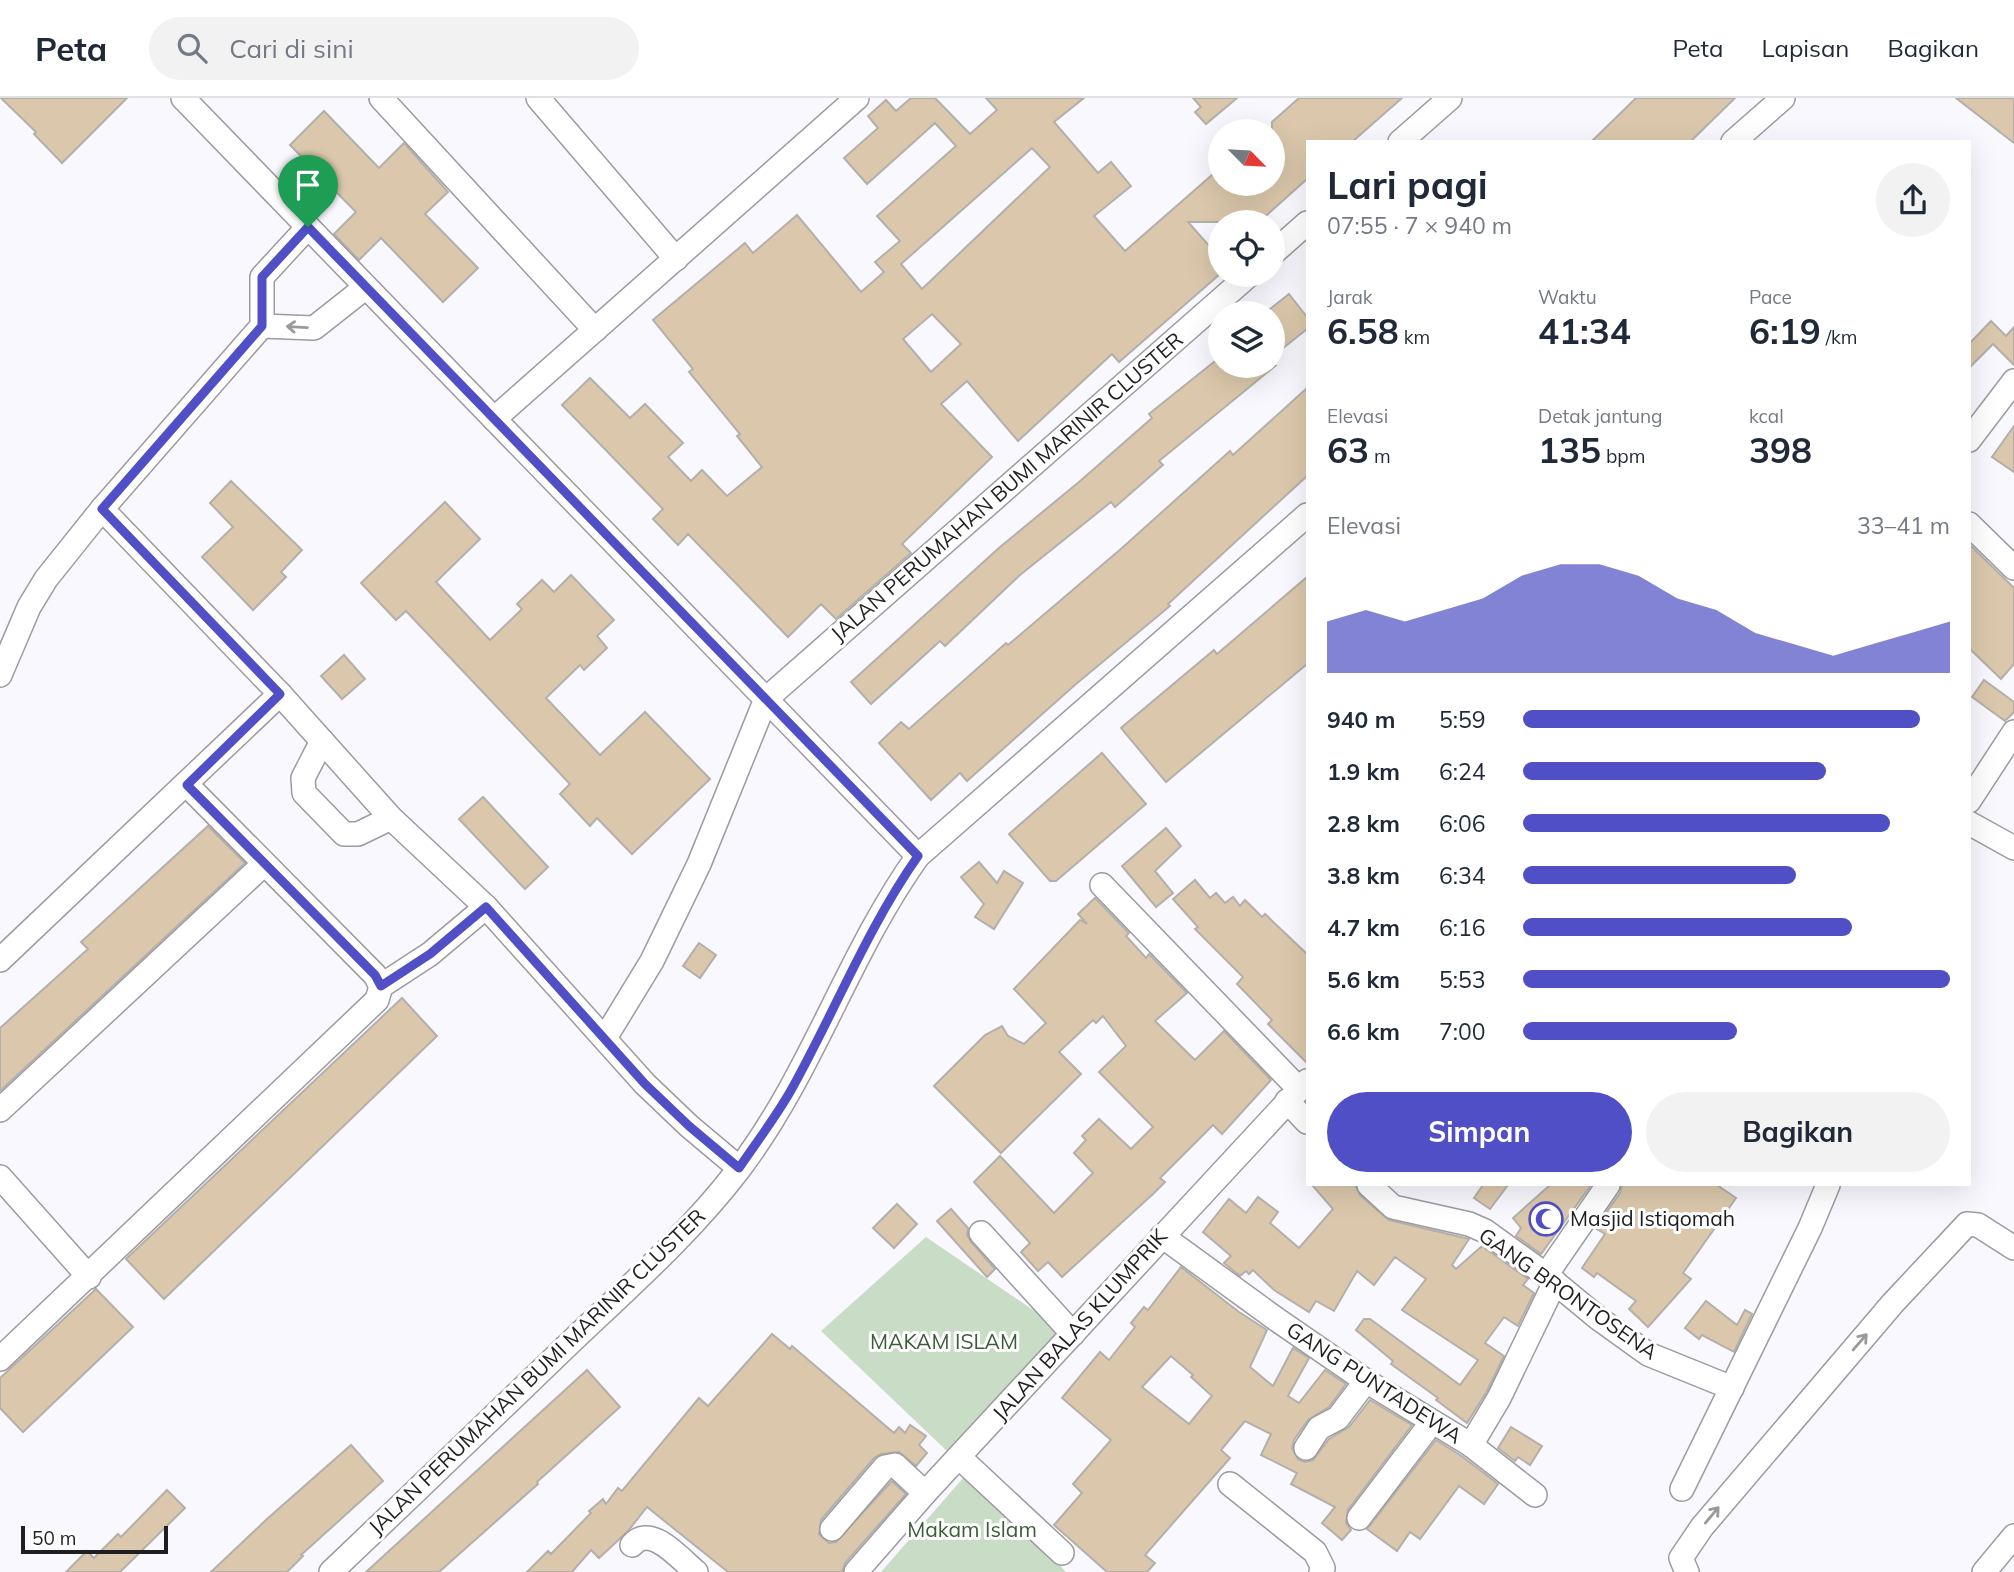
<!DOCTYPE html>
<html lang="id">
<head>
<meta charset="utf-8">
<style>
  body { margin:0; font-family:Mulish,sans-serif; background:#f2f2f3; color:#1f2937; height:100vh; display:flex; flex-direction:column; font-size:26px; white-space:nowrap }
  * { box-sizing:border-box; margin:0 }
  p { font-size:23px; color:#747a83 }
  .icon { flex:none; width:38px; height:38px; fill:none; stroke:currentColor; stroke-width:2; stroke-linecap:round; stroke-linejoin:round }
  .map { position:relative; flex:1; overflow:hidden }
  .details { position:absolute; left:1306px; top:42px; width:665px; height:1046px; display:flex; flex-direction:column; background:#fff; border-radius:0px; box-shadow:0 7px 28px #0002 }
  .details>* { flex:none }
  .needle { width:46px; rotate:114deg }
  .fabs { position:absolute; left:1208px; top:21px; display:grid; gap:14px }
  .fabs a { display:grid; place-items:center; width:77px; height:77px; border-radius:50%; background:#fff; box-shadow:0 7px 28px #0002; font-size:35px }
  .scale { position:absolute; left:21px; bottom:18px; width:147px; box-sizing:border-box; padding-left:7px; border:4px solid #1f1f21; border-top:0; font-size:19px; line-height:24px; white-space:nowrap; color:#1f1f21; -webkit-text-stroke:5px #fff; paint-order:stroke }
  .pin { position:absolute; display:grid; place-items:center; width:60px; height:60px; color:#fff; margin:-72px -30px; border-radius:50% 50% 50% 0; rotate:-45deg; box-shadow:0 0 7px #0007 }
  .pin .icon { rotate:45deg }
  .round { display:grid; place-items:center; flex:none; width:74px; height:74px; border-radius:37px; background:#f2f2f3 }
  .headline { display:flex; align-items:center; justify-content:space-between; height:119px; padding:0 21px }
  h1 { font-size:38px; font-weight:700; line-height:52px }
  .stats { display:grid; grid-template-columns:repeat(3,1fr); gap:10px; height:119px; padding:7px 21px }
  .stats div { display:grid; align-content:center }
  .stats b { font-size:35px; font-weight:700 }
  .stats small { font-size:19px; font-weight:400 }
  .stats p { font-size:19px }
  .chart { height:196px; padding:14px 21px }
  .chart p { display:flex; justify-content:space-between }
  .chart svg { width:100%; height:126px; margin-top:7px; fill:#504fc5; opacity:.7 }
  .primary-button { display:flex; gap:14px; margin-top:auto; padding:14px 21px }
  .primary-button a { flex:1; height:80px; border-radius:42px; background:#504fc5; color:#fff; font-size:28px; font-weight:700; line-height:80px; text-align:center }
  .primary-button a+a { background:#f2f2f3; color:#1f2937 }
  ul { padding:0 21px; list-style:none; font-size:23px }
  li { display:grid; grid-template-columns:112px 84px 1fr; align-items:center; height:52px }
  li i { height:18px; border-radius:9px; background:#504fc5 }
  header { display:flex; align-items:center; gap:42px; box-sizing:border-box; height:98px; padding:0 35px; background:#fff; border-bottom:2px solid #e0e1e3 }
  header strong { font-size:33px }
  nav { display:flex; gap:38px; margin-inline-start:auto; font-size:24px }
  .search { width:490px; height:63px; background:#f2f2f3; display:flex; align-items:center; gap:18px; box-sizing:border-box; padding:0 24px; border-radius:38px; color:#747a83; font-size:26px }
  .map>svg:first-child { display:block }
</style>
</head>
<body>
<header>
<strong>Peta</strong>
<div class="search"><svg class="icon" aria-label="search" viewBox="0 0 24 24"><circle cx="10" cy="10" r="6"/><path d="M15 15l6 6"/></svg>Cari di sini</div>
<nav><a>Peta</a><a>Lapisan</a><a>Bagikan</a></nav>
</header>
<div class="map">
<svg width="2014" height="1474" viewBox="0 0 2014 1474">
  <rect width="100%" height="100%" fill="#f9f8fe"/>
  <!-- green -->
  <g fill="#c9dcc6">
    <polygon points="926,1139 1061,1231 949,1355 821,1233"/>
    <polygon points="971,1371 1066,1474 881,1474"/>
  </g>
  <!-- building -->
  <g fill="#dbc8ac" stroke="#b3b0ab" stroke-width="2" fill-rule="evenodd">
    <polygon points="1,0 127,0 62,65 34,36 36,34"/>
    <path d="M 911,0 L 935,0 L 970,36 L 997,12 L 986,0 L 1084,0 L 1054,24 L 1098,75 L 1111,64 L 1131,88 L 1094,118 L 1125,153 L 1220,70 L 1220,86 L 1272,86 L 1272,24 L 1299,0 L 1402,0 L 1352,44 L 1307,44 L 1307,81 L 1259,124 L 1188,124 L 1220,160 L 1220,176 L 1119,264 L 1112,256 L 1018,343 L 967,283 L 941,306 L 992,359 L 902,446 L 911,455 L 836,521 L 821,506 L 788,539 L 688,436 L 678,447 L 653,421 L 663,411 L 562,307 L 590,280 L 630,320 L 645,306 L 683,345 L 668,359 L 691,383 L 702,372 L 727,398 L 762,369 L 737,338 L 740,336 L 689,274 L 693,271 L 653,222 L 745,145 L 753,155 L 797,117 L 861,194 L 884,174 L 875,164 L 900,143 L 877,118 L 956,48 L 935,25 L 867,86 L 844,60 L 878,30 L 868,18 L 886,2 L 896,13 ZM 1032,50 L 1050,69 L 922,191 L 901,166 ZM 932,216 L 961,246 L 931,274 L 903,241 Z"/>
    <polygon points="1193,0 1237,0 1206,26 1195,14 1201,9"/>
    <polygon points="1636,0 1735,0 1690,44 1591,44"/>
    <polygon points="1956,0 2014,0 2014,45"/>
    <polygon points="324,13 379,70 404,45 448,94 425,116 478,170 443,204 381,140 359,162 334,136 356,114 290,47"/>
    <polygon points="1289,196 1307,219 1307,231 1272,259 1273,215 1265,215"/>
    <polygon points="1991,223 2006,238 2014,229 2014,267 1993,246 1969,270 1969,246"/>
    <polygon points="1220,259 1220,268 1275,268 1159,363 1163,367 1115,409 1111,404 1020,477 945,548 940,543 871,606 851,584 1000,449 1079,384 1152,320 1149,316"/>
    <polygon points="1307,290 1307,378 1168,506 1170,508 1076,586 967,683 960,675 931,702 879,645 901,624 909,631 1006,545 1008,547 1122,450 1230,353 1233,357"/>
    <polygon points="2014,328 2014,374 1992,359"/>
    <polygon points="231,383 302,452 281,474 286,479 253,512 202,459 233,429 210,405"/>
    <polygon points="445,404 480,441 436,484 490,542 522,511 517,506 542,482 554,494 571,477 614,522 597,538 607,550 584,572 580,567 546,600 600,657 645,614 710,681 632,756 597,720 590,728 560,696 570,686 406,513 396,522 361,485"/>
    <polygon points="1969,446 2014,490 2014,566 2001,581 1969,550"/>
    <polygon points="1307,479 1307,566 1166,684 1121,630 1214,552 1217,556"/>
    <polygon points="344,557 365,581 342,601 321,578"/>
    <polygon points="1984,582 2014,604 2014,614 2005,623 1972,599"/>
    <polygon points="1102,655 1146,706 1056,783 1050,783 1009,736"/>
    <polygon points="483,699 548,769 525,791 459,721"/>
    <polygon points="208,728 245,765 0,993 0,930 88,851 81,844"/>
    <polygon points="1166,730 1181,748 1155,773 1173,795 1156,809 1122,768"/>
    <polygon points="979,764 997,785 1004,773 1023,785 994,831 975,819 984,806 961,779"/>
    <polygon points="1195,782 1210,800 1216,795 1225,805 1233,799 1240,808 1245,802 1262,819 1265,816 1307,856 1307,965 1268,926 1272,922 1237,886 1243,879 1195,831 1198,829 1173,801"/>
    <polygon points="1095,800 1129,835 1126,838 1146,860 1149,856 1187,895 1155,923 1195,962 1224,933 1271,982 1222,1036 1213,1027 1160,1080 1165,1084 1153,1096 1062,1179 1048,1164 1038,1173 1021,1154 1030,1145 974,1084 1000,1058 1054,1115 1093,1075 1074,1055 1086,1042 1082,1038 1099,1021 1131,1051 1153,1029 1099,974 1126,948 1103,918 1096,925 1093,922 1059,954 1081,976 1001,1055 934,988 985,937 1002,928 1008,938 1024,946 1046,925 1014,891 1080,822 1087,826 1078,816"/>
    <polygon points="699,845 716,857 700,880 683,868"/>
    <polygon points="402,900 437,938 164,1201 126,1161"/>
    <polygon points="1312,1087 1355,1087 1360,1097 1389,1122 1469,1141 1452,1167 1456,1171 1482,1148 1528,1181 1523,1187 1534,1195 1518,1228 1504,1219 1485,1245 1504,1258 1487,1293 1467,1325 1436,1302 1438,1300 1391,1266 1393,1263 1356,1232 1364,1221 1370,1221 1460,1287 1478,1262 1402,1212 1426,1181 1395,1159 1374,1187 1357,1173 1334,1213 1316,1203 1309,1214 1274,1192 1253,1172 1249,1176 1246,1173 1240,1178 1224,1165 1231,1158 1203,1134 1229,1101 1246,1115 1258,1099 1278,1114 1270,1125 1299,1150 1333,1111"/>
    <polygon points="1483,1087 1508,1087 1490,1111 1474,1100"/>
    <polygon points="1550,1087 1591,1087 1541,1156 1516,1138 1521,1130 1513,1120"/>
    <polygon points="1622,1087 1717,1087 1736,1100 1683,1175 1691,1181 1648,1229 1629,1211 1636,1203 1597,1175 1594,1179 1582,1170 1605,1136 1595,1130 1620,1095"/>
    <polygon points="897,1106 917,1126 894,1150 873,1130"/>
    <polygon points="951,1111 968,1130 967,1137 971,1144 995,1171 987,1179 937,1123"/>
    <path d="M 1181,1169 L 1239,1214 L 1267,1232 L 1250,1269 L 1273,1288 L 1293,1250 L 1309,1260 L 1288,1298 L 1299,1305 L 1325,1272 L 1346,1286 L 1329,1309 L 1308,1322 L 1294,1342 L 1292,1350 L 1298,1361 L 1305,1364 L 1313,1362 L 1329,1341 L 1349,1329 L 1370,1302 L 1412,1327 L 1348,1412 L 1346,1425 L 1351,1432 L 1342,1442 L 1322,1425 L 1335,1409 L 1291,1386 L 1297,1375 L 1261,1357 L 1271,1336 L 1245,1323 L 1221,1352 L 1230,1360 L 1145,1457 L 1155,1465 L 1147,1474 L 1107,1474 L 1054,1427 L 1082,1395 L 1073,1386 L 1111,1342 L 1062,1300 L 1100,1254 L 1109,1262 L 1135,1229 L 1131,1225 L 1144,1209 L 1148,1212 ZM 1171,1258 L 1193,1277 L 1191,1279 L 1212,1298 L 1189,1326 L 1142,1289 Z"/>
    <polygon points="96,1191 133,1229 23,1334 0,1310 0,1280"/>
    <polygon points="1706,1203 1737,1227 1745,1212 1752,1216 1734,1254 1702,1237 1699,1241 1685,1230"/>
    <polygon points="772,1236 790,1251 792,1248 894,1335 899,1329 905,1335 910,1327 926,1338 919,1347 927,1355 916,1368 899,1354 881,1356 874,1360 821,1422 819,1436 829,1445 836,1444 892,1383 906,1396 845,1465 842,1474 728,1474 647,1409 628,1433 599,1460 591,1452 572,1474 527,1474 548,1453 551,1456 591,1415 589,1413 603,1401 606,1406 618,1390 622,1393 699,1300 708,1308"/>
    <polygon points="587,1272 620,1309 537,1384 538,1386 439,1474 366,1474"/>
    <polygon points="1511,1329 1542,1348 1530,1367 1518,1359 1515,1363 1498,1350"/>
    <polygon points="1436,1342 1463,1359 1498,1386 1484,1406 1459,1388 1420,1441 1410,1434 1397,1453 1367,1431"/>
    <polygon points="351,1347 383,1383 301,1457 303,1458 287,1474 211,1474 267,1421"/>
    <polygon points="167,1392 185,1410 120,1474 66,1474 87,1453 94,1460 118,1436 121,1439"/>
  </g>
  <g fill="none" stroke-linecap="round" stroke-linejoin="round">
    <defs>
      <g id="minor">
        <polyline points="183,0 918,758"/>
        <polyline points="381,0 595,232"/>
        <polyline points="538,0 676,161"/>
        <polyline points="1400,44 1450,0"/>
        <polyline points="1733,44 1783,0"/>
        <polyline points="1272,156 1307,125"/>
        <polyline points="262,228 314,230 366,189"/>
        <polyline points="494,321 857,0"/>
        <polyline points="1969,342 2014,283"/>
        <polyline points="102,411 280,596 391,720 486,809 645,986 689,1028 739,1070"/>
        <polyline points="1969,426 2014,470"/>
        <polyline points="0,577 29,509 46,481 102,411 262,228 262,179 308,129"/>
        <polyline points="322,643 303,680 304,695 344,736 358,736 391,720"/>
        <polyline points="1969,703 2014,634"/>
        <polyline points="1969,725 2014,750"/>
        <polyline points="1102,787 1299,991"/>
        <polyline points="0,862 280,596"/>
        <polyline points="381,888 430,856 486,809"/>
        <polyline points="605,940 652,863 699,766 766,601 1249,177"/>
        <polyline points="1287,1003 1307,1024"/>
        <polyline points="0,1012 263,767"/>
        <polyline points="0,1079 89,1179"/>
        <polyline points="1369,1087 1393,1109 1469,1126 1485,1133 1546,1177 1598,1220 1648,1256 1732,1290"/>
        <polyline points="981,1135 1073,1236"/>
        <polyline points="1162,1138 1276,1221 1366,1283 1471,1347 1535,1397"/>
        <polyline points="1546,1177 1608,1087"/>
        <polyline points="0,1261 377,902 381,888 375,877 187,687"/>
        <polyline points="1471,1347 1499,1300 1555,1184"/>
        <polyline points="1306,1350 1319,1330 1338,1320 1366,1283"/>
        <polyline points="959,1359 1062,1455"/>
        <polyline points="1230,1386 1315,1454 1323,1470 1321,1474"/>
        <polyline points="1682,1391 1810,1130 1828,1087"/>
        <polyline points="1359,1420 1432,1324"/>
        <polyline points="832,1431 885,1369 895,1367 925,1395"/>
        <path d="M 632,1447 C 651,1425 680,1461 696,1474"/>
        <path d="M 331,1474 C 412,1397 492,1320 573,1242 C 630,1188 691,1134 739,1071 C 812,975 848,856 918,758 L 1307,417"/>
        <polyline points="856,1474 925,1395 1307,983"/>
        <polyline points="1687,1474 1681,1460 1702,1429 1893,1205 1967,1126 1978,1127 2014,1150"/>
        <polyline points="1984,1474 2014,1438"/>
      </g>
    </defs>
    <!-- minor casing -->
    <use href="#minor" stroke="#9c9ba0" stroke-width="26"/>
    <!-- minor -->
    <use href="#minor" stroke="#fff" stroke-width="23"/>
  </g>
  <!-- one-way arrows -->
  <defs><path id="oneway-shaft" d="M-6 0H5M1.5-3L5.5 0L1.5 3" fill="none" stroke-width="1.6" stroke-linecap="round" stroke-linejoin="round" transform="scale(1.75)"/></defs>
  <g stroke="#9a9a9b">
    <use href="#oneway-shaft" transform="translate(297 229) rotate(-177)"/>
    <use href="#oneway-shaft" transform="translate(1860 1244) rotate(-49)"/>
    <use href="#oneway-shaft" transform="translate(1712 1417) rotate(-50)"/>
  </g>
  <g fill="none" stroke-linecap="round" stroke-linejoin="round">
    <defs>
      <path id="route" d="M 308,129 L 918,758 C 866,832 834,916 790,994 C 775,1020 756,1045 739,1070 L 689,1028 L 645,986 L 486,809 L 430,856 L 381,888 L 375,877 L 187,687 L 280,596 L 102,411 L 262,228 L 262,179 Z"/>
    </defs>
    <!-- route casing -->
    <use href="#route" stroke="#fff" stroke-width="14"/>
    <!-- route -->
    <use href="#route" stroke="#504fc5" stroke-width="9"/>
  </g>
  <!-- icons -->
  <defs>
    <symbol id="mosque-ring" viewBox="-11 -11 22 22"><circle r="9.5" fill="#fff" stroke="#504fc5" stroke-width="1.5"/><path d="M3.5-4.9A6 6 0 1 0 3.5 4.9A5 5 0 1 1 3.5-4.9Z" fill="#504fc5"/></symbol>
  </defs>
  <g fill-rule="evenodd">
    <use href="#mosque-ring" x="1527" y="1102" width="38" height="38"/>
  </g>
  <g text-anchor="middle" stroke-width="6" stroke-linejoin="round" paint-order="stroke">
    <!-- street labels -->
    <g font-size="21" fill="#1f1f21" stroke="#fff">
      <text transform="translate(1007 389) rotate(-41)" y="7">JALAN PERUMAHAN BUMI MARINIR CLUSTER</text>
      <text transform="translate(1568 1196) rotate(35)" y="7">GANG BRONTOSENA</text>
      <text transform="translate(1080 1227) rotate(-48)" y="7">JALAN BALAS KLUMPRIK</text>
      <text transform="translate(537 1274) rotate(-44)" y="7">JALAN PERUMAHAN BUMI MARINIR CLUSTER</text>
      <text transform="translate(1374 1285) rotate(33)" y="7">GANG PUNTADEWA</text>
    </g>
    <!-- poi labels -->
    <g font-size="21" fill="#1f1f21" stroke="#fff" text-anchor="start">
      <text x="1570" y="1128">Masjid Istiqomah</text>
    </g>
    <!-- park labels -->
    <g font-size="21" fill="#3b5d37" stroke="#fff">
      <text x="944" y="1251">MAKAM ISLAM</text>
      <text x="972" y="1439">Makam Islam</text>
    </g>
  </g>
</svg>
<div class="fabs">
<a><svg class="needle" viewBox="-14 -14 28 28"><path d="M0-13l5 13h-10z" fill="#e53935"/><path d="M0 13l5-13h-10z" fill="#747a83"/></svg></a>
<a><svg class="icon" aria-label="locate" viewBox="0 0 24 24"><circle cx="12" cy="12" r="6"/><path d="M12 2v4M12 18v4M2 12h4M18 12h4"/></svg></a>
<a><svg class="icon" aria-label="layers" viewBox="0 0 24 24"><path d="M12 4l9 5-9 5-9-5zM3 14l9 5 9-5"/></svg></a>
</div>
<div class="scale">50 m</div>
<div class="pin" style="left:308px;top:129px;background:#1e9e55"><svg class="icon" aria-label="arrive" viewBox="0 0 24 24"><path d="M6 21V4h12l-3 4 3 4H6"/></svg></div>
<section class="details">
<div class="headline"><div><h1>Lari pagi</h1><p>07:55 · 7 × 940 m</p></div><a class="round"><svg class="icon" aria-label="share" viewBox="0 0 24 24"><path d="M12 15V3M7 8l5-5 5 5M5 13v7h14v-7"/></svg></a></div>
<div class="stats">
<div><p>Jarak</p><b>6.58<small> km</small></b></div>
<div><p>Waktu</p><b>41:34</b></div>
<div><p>Pace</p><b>6:19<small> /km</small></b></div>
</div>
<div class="stats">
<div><p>Elevasi</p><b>63<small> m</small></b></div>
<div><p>Detak jantung</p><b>135<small> bpm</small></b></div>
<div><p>kcal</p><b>398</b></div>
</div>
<div class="chart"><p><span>Elevasi</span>33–41 m</p>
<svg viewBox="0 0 160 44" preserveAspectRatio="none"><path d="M0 44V26L10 22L20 26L30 22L40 18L50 10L60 6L70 6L80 10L90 18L100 22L110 30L120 34L130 38L140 34L150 30L160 26V44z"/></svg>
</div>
<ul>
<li><b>940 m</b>5:59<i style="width:93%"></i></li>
<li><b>1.9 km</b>6:24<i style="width:71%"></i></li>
<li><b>2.8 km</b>6:06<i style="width:86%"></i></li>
<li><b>3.8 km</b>6:34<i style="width:64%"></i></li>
<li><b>4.7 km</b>6:16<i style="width:77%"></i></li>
<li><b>5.6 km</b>5:53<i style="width:100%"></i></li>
<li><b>6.6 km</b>7:00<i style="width:50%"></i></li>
</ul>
<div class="primary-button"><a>Simpan</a><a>Bagikan</a></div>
</section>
</div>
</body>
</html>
